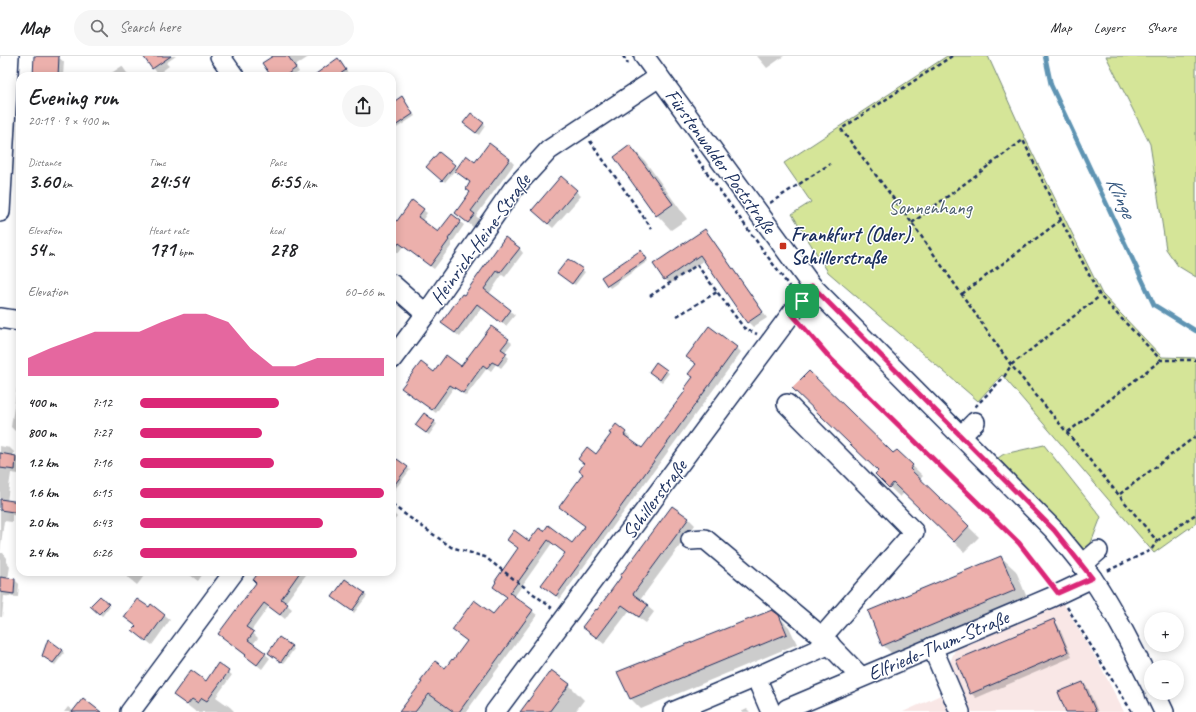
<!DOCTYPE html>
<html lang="en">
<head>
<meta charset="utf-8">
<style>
  body { margin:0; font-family:Caveat,sans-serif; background:#f6f6f6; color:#202124; height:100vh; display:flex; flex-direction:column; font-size:15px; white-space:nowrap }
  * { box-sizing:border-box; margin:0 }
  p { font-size:13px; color:#757577 }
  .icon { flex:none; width:22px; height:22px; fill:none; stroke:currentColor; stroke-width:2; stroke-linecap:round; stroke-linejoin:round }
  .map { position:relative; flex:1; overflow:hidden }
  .drawer { position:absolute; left:16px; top:16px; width:380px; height:504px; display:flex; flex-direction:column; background:#fff; border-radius:12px; box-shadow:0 2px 10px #0003 }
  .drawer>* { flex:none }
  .tools { position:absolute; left:1144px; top:556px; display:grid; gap:8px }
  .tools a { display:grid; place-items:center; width:40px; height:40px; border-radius:50%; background:#fff; box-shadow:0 2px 10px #0003; font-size:20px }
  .pin { position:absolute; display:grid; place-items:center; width:34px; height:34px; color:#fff; margin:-17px; border-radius:8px; box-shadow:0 2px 6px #0006 }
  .round { display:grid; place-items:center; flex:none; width:42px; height:42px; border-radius:21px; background:#f6f6f6 }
  .summary { display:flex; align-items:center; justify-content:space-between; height:68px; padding:0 12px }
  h1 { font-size:22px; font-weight:700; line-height:30px }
  .stats { display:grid; grid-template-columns:repeat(3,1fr); gap:6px; height:68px; padding:4px 12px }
  .stats div { display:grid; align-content:center }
  .stats b { font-size:20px; font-weight:700 }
  .stats small { font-size:11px; font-weight:400 }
  .stats p { font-size:11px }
  .chart { height:112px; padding:8px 12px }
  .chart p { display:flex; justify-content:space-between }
  .chart svg { width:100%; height:72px; margin-top:4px; fill:#db2777; opacity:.7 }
  ul { padding:0 12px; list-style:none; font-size:13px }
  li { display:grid; grid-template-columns:64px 48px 1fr; align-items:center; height:30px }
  li i { height:10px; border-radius:5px; background:#db2777 }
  header { display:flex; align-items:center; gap:24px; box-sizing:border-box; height:56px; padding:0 20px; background:#fff; border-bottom:1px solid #e0e0e0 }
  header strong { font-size:19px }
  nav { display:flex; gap:22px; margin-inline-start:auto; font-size:14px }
  .search { width:280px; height:36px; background:#f6f6f6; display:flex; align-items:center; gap:10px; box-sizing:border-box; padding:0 14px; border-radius:22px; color:#757577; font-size:15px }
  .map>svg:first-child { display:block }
</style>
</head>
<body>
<header>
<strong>Map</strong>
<div class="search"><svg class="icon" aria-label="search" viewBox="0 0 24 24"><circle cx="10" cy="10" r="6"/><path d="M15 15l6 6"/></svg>Search here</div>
<nav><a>Map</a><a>Layers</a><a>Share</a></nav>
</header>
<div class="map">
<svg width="1196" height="656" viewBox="0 0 1196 656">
  <rect width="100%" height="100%" fill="#fff"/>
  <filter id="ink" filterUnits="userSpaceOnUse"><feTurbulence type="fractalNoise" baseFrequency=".025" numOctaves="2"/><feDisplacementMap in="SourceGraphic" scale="8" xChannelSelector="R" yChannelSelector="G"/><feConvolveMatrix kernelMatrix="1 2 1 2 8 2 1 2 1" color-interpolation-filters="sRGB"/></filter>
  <g filter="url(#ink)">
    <!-- built -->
    <g fill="#f9e7e6">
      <polygon points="1063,547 1100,609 1124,656 972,656 950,606 955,594"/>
      <polygon points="945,637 953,656 903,656"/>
    </g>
    <!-- green -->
    <g fill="#d5e598" stroke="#788a7b">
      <polygon points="947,0 988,0 1025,82 1102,238 1162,301 1196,302 1196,467 1154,497 1002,319 978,345 828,216 792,158 811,146 784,107"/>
      <polygon points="1106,0 1196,0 1196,221 1178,210 1166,193 1150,88"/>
      <polygon points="1044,389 1101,461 1091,487 1084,493 998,402 1004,398"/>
    </g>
    <!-- shadow -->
    <g fill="#0003">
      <polygon points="35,0 58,1 64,6 63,20 34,20"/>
      <polygon points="144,0 176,0 166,7 169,10 158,18"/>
      <polygon points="275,0 310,0 295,10 299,16 293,20 272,20"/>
      <polygon points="757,0 784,0 767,12"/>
      <polygon points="340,6 348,17 343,20 325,20"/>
      <polygon points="122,10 129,20 111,20 110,18"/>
      <polygon points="404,44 415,60 392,75 392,48"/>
      <polygon points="483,68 485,70 479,79 466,69"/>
      <polygon points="630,90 645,105 687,163 671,174 657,159"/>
      <polygon points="509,103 514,108 476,160 479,163 473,171 456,157 471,137 471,127 455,114 445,126 430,113 454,110 457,113 475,107"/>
      <polygon points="561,122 581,140 553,172 538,159"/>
      <polygon points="413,146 427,157 422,165 438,177 452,159 464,169 451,188 452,189 434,213 403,190 398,197 392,192 392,163 397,167"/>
      <polygon points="704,174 709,179 767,262 753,271 748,266 704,204 670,228 665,223"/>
      <polygon points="519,192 523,197 505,221 502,219 489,238 515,259 506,270 482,251 460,281 447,271 442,267 464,240"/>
      <polygon points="643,197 648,205 610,232 602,222"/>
      <polygon points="568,204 585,216 575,229 561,219"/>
      <polygon points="508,284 512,287 504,297 509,302 501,312 496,308 491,315 487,312 466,340 454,331 436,357 406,335 434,317 461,312"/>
      <polygon points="737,292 741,296 560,543 547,533 566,498 552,487 514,541 537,559 466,656 399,656 454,606 507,541 519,493 513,488 530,487 540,473 572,488 586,470 596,400 612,378 616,370 630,381 628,383 642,393 687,334 694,322 690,318"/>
      <polygon points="656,308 669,317 662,326 652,318"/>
      <polygon points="20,311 20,376 15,375 11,371"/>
      <polygon points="424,358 437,368 429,379 418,371"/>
      <polygon points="0,390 10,392 14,396 13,400 16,401 20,405 19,418 11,417 7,445 20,447 20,460 12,459 12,466 4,465 0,496"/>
      <polygon points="897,395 923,420 920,423 979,481 964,496 904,437 900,441 876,418"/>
      <polygon points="398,404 410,414 392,437 392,411"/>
      <polygon points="672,451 689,463 695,469 640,544 654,556 646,567 629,555 604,588 584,571 597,555 623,521"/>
      <polygon points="392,456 397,461 392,467"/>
      <polygon points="0,497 3,497 7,502 7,506 10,510 8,523 15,524 19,528 18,541 4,540 2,561 0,561"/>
      <polygon points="1001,501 1016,515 1030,549 898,604 883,589"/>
      <polygon points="125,516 147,516 137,529 124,518"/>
      <polygon points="186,516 204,516 198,525"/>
      <polygon points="266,516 308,516 285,547 292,553 285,563 269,550 251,575 258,582 253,588 270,602 262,613 224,582"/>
      <polygon points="364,538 367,540 354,557 336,543"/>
      <polygon points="100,541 110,550 102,560 92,550"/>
      <polygon points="151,550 170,564 152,589 139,579 136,570 125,561 149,553"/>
      <polygon points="778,560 789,571 797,588 641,653 631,643"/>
      <polygon points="1053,564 1058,569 1072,601 976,642 971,637"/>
      <polygon points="279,583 294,593 284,607 272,599"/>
      <polygon points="62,595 64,597 55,609 45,602"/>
      <polygon points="218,609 232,619 216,641 230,651 234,655 233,656 196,656 178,642 206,626"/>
      <polygon points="1083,627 1088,632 1098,656 1067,656"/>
      <polygon points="569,629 584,644 575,656 521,656"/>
      <polygon points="68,651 74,656 99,656 64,656"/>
      <polygon points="747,653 750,656 741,656"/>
    </g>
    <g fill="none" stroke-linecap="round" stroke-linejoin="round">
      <!-- stream -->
      <polyline stroke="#5e94b3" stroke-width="4.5" points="1045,0 1051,29 1154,249 1196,275"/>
    </g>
    <!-- building -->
    <g fill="#ecb0ac" stroke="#1b2f5e">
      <polygon points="34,0 59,0 58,20 33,20"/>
      <polygon points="143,0 171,0 152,13"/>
      <polygon points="273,0 288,0 296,12 285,20 271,20 262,7"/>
      <polygon points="338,2 346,14 337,20 313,20"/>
      <polygon points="402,40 413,58 392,72 392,47"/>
      <polygon points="471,57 484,67 476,77 463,67"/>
      <polygon points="489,87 510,103 471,155 475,158 468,167 455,157 470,136 466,133 470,126 455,115 466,99 475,106"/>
      <polygon points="630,89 673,148 656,160 614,101"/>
      <polygon points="439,96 455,109 442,125 426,111"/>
      <polygon points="561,120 577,134 548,168 532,154"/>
      <polygon points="412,144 424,153 418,161 438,176 452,158 461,165 448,183 449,184 430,210 399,187 392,197 392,162 397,165"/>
      <polygon points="705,173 763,256 747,267 700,199 664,224 653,208"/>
      <polygon points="505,181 520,192 500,217 497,215 484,233 511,254 501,267 477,248 455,277 441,267 462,238 464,239"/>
      <polygon points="641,194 647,203 607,230 601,221"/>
      <polygon points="568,203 583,213 572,228 557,217"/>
      <polygon points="491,270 509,283 501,293 507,297 498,309 492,306 487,312 483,309 463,337 450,329 432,354 401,332 421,306 434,316 446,299 461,310"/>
      <polygon points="709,270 737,291 556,540 541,529 565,497 548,484 510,537 533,554 459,656 454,656 429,638 415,656 399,656 422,626 420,625 435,605 445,612 452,603 453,604 467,585 452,574 474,544 493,558 507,541 493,531 496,526 495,525 518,492 507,484 514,474 529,485 539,472 544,475 548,469 572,487 585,470 559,451 583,418 579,415 584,408 578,403 587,391 596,398 611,378 609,377 616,368 626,376 624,379 642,392 686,334 684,333 693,321 688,318 696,308 686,301"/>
      <polygon points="656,306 667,314 660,324 649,316"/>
      <polygon points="809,315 893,397 897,394 913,409 910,413 969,470 954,486 893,427 889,432 875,418 878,415 792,332"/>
      <polygon points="424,357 435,365 426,377 415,369"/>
      <polygon points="0,397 16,400 15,414 0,412"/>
      <polygon points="397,403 408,411 392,432 392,410"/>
      <polygon points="0,443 20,446 20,457 0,454"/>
      <polygon points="672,450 689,462 633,538 648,549 639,561 622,549 597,582 582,571 596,553 597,554 621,521 620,520"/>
      <polygon points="1001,500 1016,534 882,590 868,555"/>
      <polygon points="259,516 300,516 281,543 288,548 280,559 264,547 246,571 254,576 248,584 266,597 257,609 245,600 246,599 218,578 256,527 253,524"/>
      <polygon points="0,521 15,523 14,538 0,536"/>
      <polygon points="345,523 365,537 352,555 332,541"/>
      <polygon points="100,540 109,548 99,558 90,550"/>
      <polygon points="137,543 149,551 151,548 165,559 146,585 132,574 136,570 124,561"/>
      <polygon points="772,554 779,559 787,578 630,643 617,616"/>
      <polygon points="1054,563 1068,596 970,638 956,604"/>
      <polygon points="279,581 292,590 281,606 268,597"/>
      <polygon points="48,583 63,594 53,607 42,600"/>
      <polygon points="218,607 229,615 207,645 202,642 198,647 192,643 187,649 173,639 191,614 206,625"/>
      <polygon points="551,614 570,628 549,656 520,656"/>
      <polygon points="1083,626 1096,656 1066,656 1058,636"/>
      <polygon points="83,642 101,656 72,656"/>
    </g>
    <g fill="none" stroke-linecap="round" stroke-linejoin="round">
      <defs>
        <g id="minor">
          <polyline points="220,0 234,20"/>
          <path d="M 644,0 L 812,230 L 1054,474 C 1067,490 1081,506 1092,522 C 1115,556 1133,593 1151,629"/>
          <polyline points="0,156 9,0"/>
          <polyline points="392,228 426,258"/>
          <polyline points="0,262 20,265"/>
          <polyline points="392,303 426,258 513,133 549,94 659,21"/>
          <polyline points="787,348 914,476 822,581"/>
          <polyline points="961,380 975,366"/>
          <polyline points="691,484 705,483 822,581 861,621"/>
          <polyline points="1082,509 1098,495"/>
          <polyline points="932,591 960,656"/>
          <polyline points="756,621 771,656"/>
          <polyline points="1155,637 1164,656"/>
          <polyline points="130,656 234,516"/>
          <polyline points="495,656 812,230"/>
          <polyline points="673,656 756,621 830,588"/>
          <polyline points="785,656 787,653 1052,541 1092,522"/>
        </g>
      </defs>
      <!-- minor casing -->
      <use href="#minor" stroke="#1b2f5e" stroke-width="22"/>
      <!-- path -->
      <g stroke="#1b2f5e" stroke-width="2.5" stroke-dasharray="4 3" stroke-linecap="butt">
        <polyline points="623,0 628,8"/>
        <polyline points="952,0 841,73 912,167 1011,309 1157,485 1151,494 1107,515"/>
        <polyline points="590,85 652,173"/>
        <polyline points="690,93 791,233"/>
        <polyline points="770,147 830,108"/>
        <polyline points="912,167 1023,84 1061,164 1100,240 1161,304 1196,304"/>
        <polyline points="962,238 1061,164"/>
        <polyline points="650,240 697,209 744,272 757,278"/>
        <polyline points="677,260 717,236"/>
        <polyline points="803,270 831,303 1019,487 1049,525"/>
        <polyline points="975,351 1004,321 1011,309 1100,240"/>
        <polyline points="1068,376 1161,304"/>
        <polyline points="1120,438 1196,380"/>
        <polyline points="392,449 451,491 485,501 552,552"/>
        <polyline points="1157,485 1196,458"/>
        <polyline points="1067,551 1132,656"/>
      </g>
      <!-- minor -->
      <use href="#minor" stroke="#fff" stroke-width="19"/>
    </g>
  </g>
  <g fill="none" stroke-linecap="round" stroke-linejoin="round" filter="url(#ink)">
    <defs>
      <polygon id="route" points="812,230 1054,474 1092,522 1058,537 1019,487 831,303 792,258"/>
    </defs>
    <!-- route casing -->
    <use href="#route" stroke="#fff" stroke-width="8"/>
    <!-- route -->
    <use href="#route" stroke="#db2777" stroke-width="5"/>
  </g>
  <!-- markers -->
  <rect fill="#c8321e" stroke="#fff" stroke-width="1.5" x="779" y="186" width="8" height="8" rx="2"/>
  <g text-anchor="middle" stroke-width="3" stroke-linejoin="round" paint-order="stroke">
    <!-- street labels -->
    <g font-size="20" fill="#1b2f5e" stroke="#fff">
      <text transform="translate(721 105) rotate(54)" y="7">Fürstenwalder Poststraße</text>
      <text transform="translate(480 183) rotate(-54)" y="7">Heinrich-Heine-Straße</text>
      <text transform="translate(654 443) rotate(-53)" y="7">Schillerstraße</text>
      <text transform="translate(938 589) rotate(-23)" y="7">Elfriede-Thum-Straße</text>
    </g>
    <!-- park labels -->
    <g font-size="20" fill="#4a5c6c" stroke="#fff">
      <text x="930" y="158">Sonnenhang</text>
    </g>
    <!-- poi labels -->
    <g font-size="20" font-weight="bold" fill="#1b2f5e" stroke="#fff" text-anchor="start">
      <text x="791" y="185">Frankfurt (Oder),<tspan x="791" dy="23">Schillerstraße</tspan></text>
    </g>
    <!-- water labels -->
    <g font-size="21" font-style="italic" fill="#375981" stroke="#fff">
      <text transform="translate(1121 141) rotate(65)" y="7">Klinge</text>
    </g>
  </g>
</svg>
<div class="tools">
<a>+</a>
<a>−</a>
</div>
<div class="pin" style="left:802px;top:245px;background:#1e9e55"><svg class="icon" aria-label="arrive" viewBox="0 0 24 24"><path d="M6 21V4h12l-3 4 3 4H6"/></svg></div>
<section class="drawer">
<div class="summary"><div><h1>Evening run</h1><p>20:19 · 9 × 400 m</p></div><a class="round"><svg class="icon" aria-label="share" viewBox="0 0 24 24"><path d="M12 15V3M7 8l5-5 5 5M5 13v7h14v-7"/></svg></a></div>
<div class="stats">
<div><p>Distance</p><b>3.60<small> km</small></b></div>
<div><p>Time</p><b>24:54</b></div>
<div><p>Pace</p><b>6:55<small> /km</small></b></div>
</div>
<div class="stats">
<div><p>Elevation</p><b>54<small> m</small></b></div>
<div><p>Heart rate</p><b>171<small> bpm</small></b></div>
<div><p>kcal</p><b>278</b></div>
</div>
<div class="chart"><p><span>Elevation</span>60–66 m</p>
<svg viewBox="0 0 160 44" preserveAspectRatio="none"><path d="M0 44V33L10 27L20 22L30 17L40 17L50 17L60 11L70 6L80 6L90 11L100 27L110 38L120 38L130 33L140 33L150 33L160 33V44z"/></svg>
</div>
<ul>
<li><b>400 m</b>7:12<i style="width:57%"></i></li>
<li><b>800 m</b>7:27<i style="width:50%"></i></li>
<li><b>1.2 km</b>7:16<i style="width:55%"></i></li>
<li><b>1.6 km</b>6:15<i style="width:100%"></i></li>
<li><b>2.0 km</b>6:43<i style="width:75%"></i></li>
<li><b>2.4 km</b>6:26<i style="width:89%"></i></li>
</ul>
</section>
</div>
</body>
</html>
